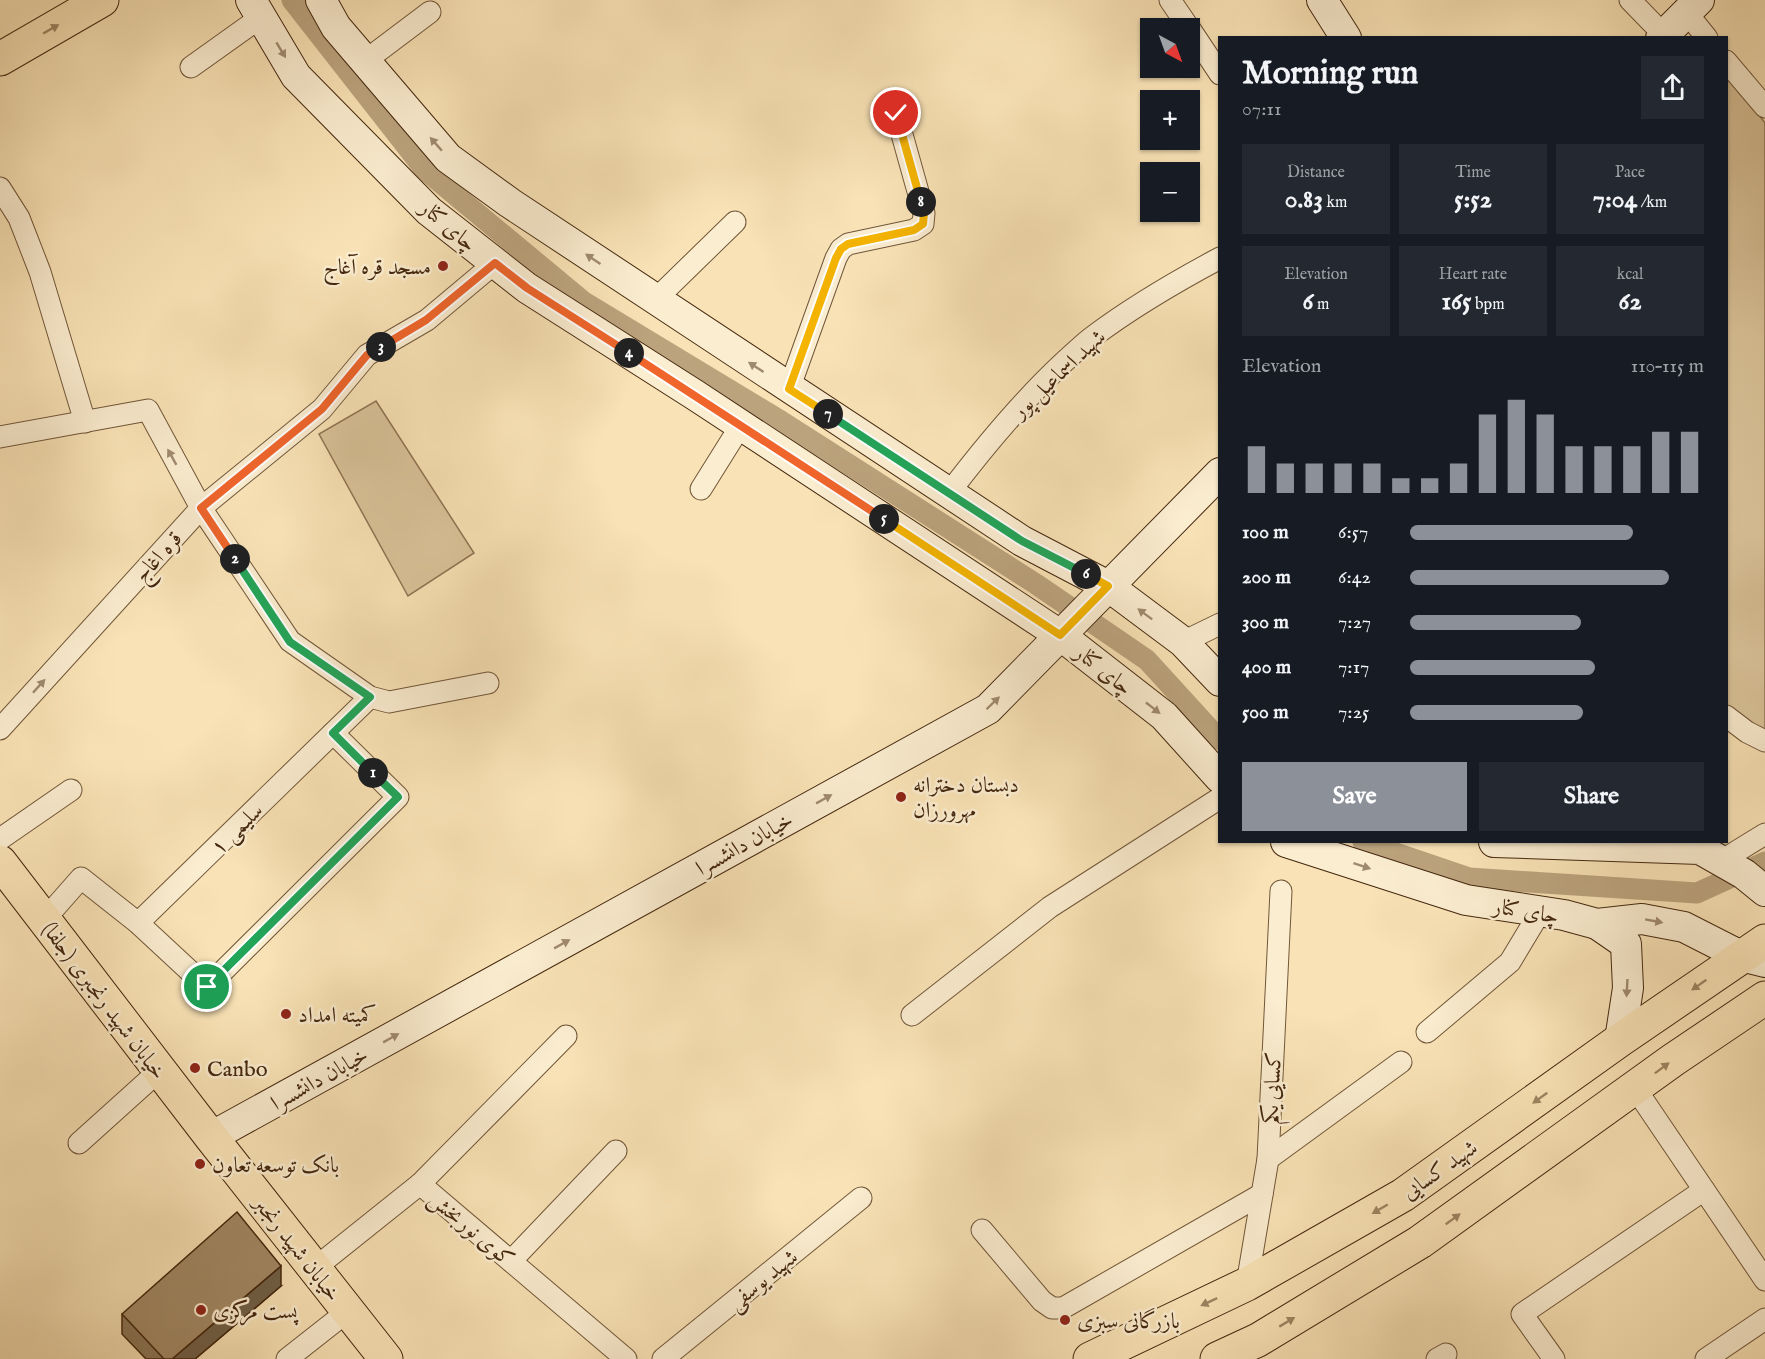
<!DOCTYPE html>
<html lang="en">
<head>
<meta charset="utf-8">
<style>
  body { margin:0; font-family:"IM FELL English",Amiri,serif; background:#242831; color:#f1f3f6; height:100vh; display:flex; flex-direction:column; font-size:22px; white-space:nowrap }
  * { box-sizing:border-box; margin:0 }
  p { font-size:20px; color:#9ea1a6 }
  .icon { flex:none; width:33px; height:33px; fill:none; stroke:currentColor; stroke-width:2; stroke-linecap:round; stroke-linejoin:round }
  .map { position:relative; flex:1; overflow:hidden }
  .sheet { position:absolute; left:1218px; top:36px; width:510px; height:807px; display:flex; flex-direction:column; background:#171b24; border-radius:0px; box-shadow:0 2px 4px #0004 }
  .sheet>* { flex:none }
  .needle { width:39px; rotate:139deg }
  .tools { position:absolute; left:1140px; top:18px; display:grid; gap:12px }
  .tools a { display:grid; place-items:center; width:60px; height:60px; border-radius:0px; background:#171b24; box-shadow:0 2px 4px #0004; font-size:30px }
  .pin { position:absolute; display:grid; place-items:center; width:51px; height:51px; color:#fff; margin:-26px; border:3px solid #fff; border-radius:50%; box-shadow:0 2px 6px #0007 }
  .km { position:absolute; width:30px; height:30px; margin:-15px; border-radius:50%; background:#222; color:#fff; font-size:16px; line-height:30px; text-align:center }
  .round { display:grid; place-items:center; flex:none; width:63px; height:63px; border-radius:0px; background:#242831 }
  .head { display:flex; align-items:center; justify-content:space-between; height:102px; padding:0 24px }
  h1 { font-size:33px; font-weight:700; line-height:45px }
  .metrics { display:grid; grid-template-columns:repeat(3,1fr); gap:9px; height:102px; padding:6px 24px }
  .metrics div { display:grid; align-content:center; border-radius:0px; background:#242831; text-align:center }
  .metrics b { font-size:26px; font-weight:700 }
  .metrics small { font-size:16px; font-weight:400 }
  .metrics p { font-size:16px }
  .chart { height:168px; padding:12px 24px }
  .chart p { display:flex; justify-content:space-between }
  .chart svg { width:100%; height:108px; margin-top:6px; stroke:#8c9099; stroke-width:6 }
  .button { display:flex; gap:12px; margin-top:auto; padding:12px 24px }
  .button a { flex:1; height:69px; border-radius:0px; background:#8c9099; color:#fff; font-size:24px; font-weight:700; line-height:69px; text-align:center }
  .button a+a { background:#242831; color:#f1f3f6 }
  ul { padding:0 24px; list-style:none; font-size:20px }
  li { display:grid; grid-template-columns:96px 72px 1fr; align-items:center; height:45px }
  li i { height:15px; border-radius:8px; background:#8c9099 }
  .map>svg:first-child { display:block }
</style>
</head>
<body>
<div class="map">
<svg width="1765" height="1359" viewBox="0 0 1765 1359">
  <rect width="100%" height="100%" fill="#f9e3b6"/>
  <filter id="stains"><feTurbulence type="fractalNoise" baseFrequency=".00333" numOctaves="4"/><feColorMatrix values="0 0 0 0 .2 0 0 0 0 .09 0 0 0 0 .02 0 0 0 .5 -.17"/></filter>
  <radialGradient id="worn" r=".72"><stop offset=".6" stop-color="#630" stop-opacity="0"/><stop offset="1" stop-color="#630" stop-opacity=".3"/></radialGradient>
  <!-- green -->
  <g fill="#dac399" stroke="#8f7554" stroke-width="1.5">
    <polygon points="1726,71 1765,123 1765,736 1727,707"/>
    <polygon points="376,401 474,553 408,596 319,434"/>
  </g>
  <g fill="none" stroke-linecap="round" stroke-linejoin="round">
    <!-- canal -->
    <g stroke="#bba37d" stroke-width="21">
      <polyline points="292,0 425,170 584,302 781,421 1036,584 1147,660 1220,740"/>
      <polyline points="1363,842 1469,878 1697,893 1765,862"/>
    </g>
    <defs>
      <g id="street">
        <polyline points="1170,0 1189,28"/>
        <polyline points="1630,0 1664,35"/>
        <polyline points="1686,12 1707,38"/>
        <polyline points="1190,29 1220,74"/>
        <polyline points="365,61 430,12"/>
        <polyline points="1726,61 1765,107"/>
        <polyline points="191,67 261,17"/>
        <polyline points="0,188 19,218 40,272 85,422"/>
        <polyline points="655,300 735,222"/>
        <polyline points="789,389 836,258 841,249 848,244 914,230 923,224 924,213 896,113"/>
        <polyline points="0,437 148,410 201,508 290,641 370,697 389,702 488,683"/>
        <polyline points="701,489 741,425"/>
        <path d="M 949,493 C 984,447 1021,402 1064,362 C 1073,354 1082,345 1091,338 C 1132,307 1175,282 1220,258"/>
        <polyline points="1183,642 1220,624"/>
        <polyline points="1726,716 1747,732 1765,741"/>
        <polyline points="0,729 201,508 322,409 367,355 427,320 495,263"/>
        <polyline points="0,839 71,790"/>
        <polyline points="1721,861 1765,834"/>
        <polyline points="44,920 81,878 138,923 207,987 398,797 333,733"/>
        <polyline points="138,923 370,697"/>
        <polyline points="912,1015 1050,907 1220,798"/>
        <polyline points="1427,1032 1510,962 1540,912"/>
        <polyline points="1635,1088 1765,1280"/>
        <polyline points="79,1143 160,1070"/>
        <polyline points="1268,1159 1401,1062"/>
        <polyline points="420,1184 566,1036"/>
        <polyline points="982,1230 1042,1301 1052,1308 1063,1308 1262,1194"/>
        <polyline points="511,1261 616,1151"/>
        <polyline points="315,1268 420,1184 626,1359"/>
        <polyline points="1247,1284 1268,1159 1281,891"/>
        <polyline points="287,1359 348,1311"/>
        <polyline points="663,1359 861,1198"/>
        <polyline points="1437,1359 1446,1354"/>
        <polyline points="1554,1359 1522,1314 1704,1190"/>
        <polyline points="1706,1359 1765,1319"/>
      </g>
      <g id="secondary">
        <polyline points="251,0 296,76 429,211 527,288 695,395 1060,635 1164,716 1220,778"/>
        <polyline points="321,0 336,27 448,158 510,203 1022,541 1108,586 1183,642 1220,681"/>
        <polyline points="1322,0 1346,38"/>
        <polyline points="1661,38 1699,0"/>
        <polyline points="1286,842 1466,900 1564,915 1597,924 1642,919 1684,927 1741,956 1765,962"/>
        <polyline points="1494,842 1700,849 1744,874 1765,891"/>
        <polyline points="1597,924 1626,944 1628,988 1620,1040"/>
        <polyline points="211,1137 988,709 1220,473"/>
      </g>
      <g id="primary">
        <polyline points="0,59 102,0"/>
        <polyline points="0,862 211,1137 386,1359"/>
        <polyline points="1090,1359 1247,1284 1403,1195 1620,1040 1765,941"/>
        <polyline points="1217,1359 1258,1340 1420,1242 1673,1060 1765,998"/>
      </g>
    </defs>
    <!-- street casing -->
    <use href="#street" stroke="#715638" stroke-width="23"/>
    <!-- secondary casing -->
    <use href="#secondary" stroke="#44270e" stroke-width="32"/>
    <!-- primary casing -->
    <use href="#primary" stroke="#44270e" stroke-width="35"/>
    <!-- street -->
    <use href="#street" stroke="#fbedd0" stroke-width="21"/>
    <!-- secondary -->
    <use href="#secondary" stroke="#fbedd0" stroke-width="30"/>
    <!-- primary -->
    <use href="#primary" stroke="#f9e3b6" stroke-width="33"/>
  </g>
  <!-- wall -->
  <polygon fill="#8b7657" stroke="#44270e" stroke-width="1.5" points="281,1286 195,1359 146,1359 122,1334 122,1314"/>
  <!-- shaded-wall -->
  <polygon fill="#716047" stroke="#44270e" stroke-width="1.5" points="281,1266 281,1286 195,1359 172,1359"/>
  <!-- building -->
  <polygon fill="#a28965" stroke="#44270e" stroke-width="1.5" points="237,1212 281,1266 172,1359 164,1359 122,1314"/>
  <!-- one-way arrows -->
  <defs><path id="oneway-solid" d="M-6-.8H1V-3.2L6.5 0L1 3.2V.8H-6Z" transform="scale(1.5)"/></defs>
  <g fill="#9e8562">
    <use href="#oneway-solid" transform="translate(51 29) rotate(-30)"/>
    <use href="#oneway-solid" transform="translate(1699 985) rotate(145)"/>
    <use href="#oneway-solid" transform="translate(1662 1068) rotate(-37)"/>
    <use href="#oneway-solid" transform="translate(1540 1098) rotate(144)"/>
    <use href="#oneway-solid" transform="translate(1380 1209) rotate(150)"/>
    <use href="#oneway-solid" transform="translate(1453 1219) rotate(-36)"/>
    <use href="#oneway-solid" transform="translate(1209 1302) rotate(155)"/>
    <use href="#oneway-solid" transform="translate(1287 1322) rotate(-31)"/>
  </g>
  <g fill="#a08a6f">
    <use href="#oneway-solid" transform="translate(281 50) rotate(59)"/>
    <use href="#oneway-solid" transform="translate(436 144) rotate(-131)"/>
    <use href="#oneway-solid" transform="translate(593 259) rotate(-146)"/>
    <use href="#oneway-solid" transform="translate(756 367) rotate(-147)"/>
    <use href="#oneway-solid" transform="translate(172 457) rotate(-119)"/>
    <use href="#oneway-solid" transform="translate(1145 614) rotate(-143)"/>
    <use href="#oneway-solid" transform="translate(39 686) rotate(-48)"/>
    <use href="#oneway-solid" transform="translate(993 703) rotate(-44)"/>
    <use href="#oneway-solid" transform="translate(1153 708) rotate(38)"/>
    <use href="#oneway-solid" transform="translate(824 799) rotate(-29)"/>
    <use href="#oneway-solid" transform="translate(1362 866) rotate(18)"/>
    <use href="#oneway-solid" transform="translate(1654 921) rotate(10)"/>
    <use href="#oneway-solid" transform="translate(562 944) rotate(-29)"/>
    <use href="#oneway-solid" transform="translate(1627 988) rotate(93)"/>
    <use href="#oneway-solid" transform="translate(391 1038) rotate(-29)"/>
  </g>
  <g fill="none" stroke-linecap="round" stroke-linejoin="round">
    <defs>
      <polyline id="split-1" points="207,987 398,797 373,773"/>
      <polyline id="split-2" points="235,559 290,642 370,697 333,733 373,773"/>
      <polyline id="split-3" points="235,559 201,508 322,409 367,355 381,347"/>
      <polyline id="split-4" points="381,347 426,320 495,263 527,288 629,353"/>
      <polyline id="split-5" points="629,353 884,519"/>
      <polyline id="split-6" points="884,519 1060,635 1108,586 1086,574"/>
      <polyline id="split-7" points="828,414 1022,541 1086,574"/>
      <polyline id="split-8" points="828,414 789,389 836,258 841,249 848,244 914,230 923,224 924,213 921,202"/>
      <polyline id="split-9" points="896,113 921,202"/>
    </defs>
    <!-- split-1 casing -->
    <use href="#split-1" stroke="#fff" stroke-width="12"/>
    <!-- split-2 casing -->
    <use href="#split-2" stroke="#fff" stroke-width="12"/>
    <!-- split-3 casing -->
    <use href="#split-3" stroke="#fff" stroke-width="12"/>
    <!-- split-4 casing -->
    <use href="#split-4" stroke="#fff" stroke-width="12"/>
    <!-- split-5 casing -->
    <use href="#split-5" stroke="#fff" stroke-width="12"/>
    <!-- split-6 casing -->
    <use href="#split-6" stroke="#fff" stroke-width="12"/>
    <!-- split-7 casing -->
    <use href="#split-7" stroke="#fff" stroke-width="12"/>
    <!-- split-8 casing -->
    <use href="#split-8" stroke="#fff" stroke-width="12"/>
    <!-- split-9 casing -->
    <use href="#split-9" stroke="#fff" stroke-width="12"/>
    <!-- split-1 -->
    <use href="#split-1" stroke="#22a559" stroke-width="8"/>
    <!-- split-2 -->
    <use href="#split-2" stroke="#22a559" stroke-width="8"/>
    <!-- split-3 -->
    <use href="#split-3" stroke="#f0652b" stroke-width="8"/>
    <!-- split-4 -->
    <use href="#split-4" stroke="#f0652b" stroke-width="8"/>
    <!-- split-5 -->
    <use href="#split-5" stroke="#f0652b" stroke-width="8"/>
    <!-- split-6 -->
    <use href="#split-6" stroke="#f5b400" stroke-width="8"/>
    <!-- split-7 -->
    <use href="#split-7" stroke="#22a559" stroke-width="8"/>
    <!-- split-8 -->
    <use href="#split-8" stroke="#f5b400" stroke-width="8"/>
    <!-- split-9 -->
    <use href="#split-9" stroke="#f5b400" stroke-width="8"/>
  </g>
  <!-- markers -->
  <g fill="#8f2418" stroke="#fbedd0" stroke-width="2">
    <circle cx="443" cy="266" r="6"/>
    <circle cx="901" cy="797" r="6"/>
    <circle cx="286" cy="1014" r="6"/>
    <circle cx="195" cy="1068" r="6"/>
    <circle cx="200" cy="1164" r="6"/>
    <circle cx="201" cy="1310" r="6"/>
    <circle cx="1065" cy="1320" r="6"/>
  </g>
  <g text-anchor="middle" stroke-width="5" stroke-linejoin="round" paint-order="stroke">
    <!-- street labels -->
    <g font-size="22" fill="#44270e" stroke="#fbedd0">
      <text transform="translate(449 225) rotate(40)" y="8">چای کنار</text>
      <text transform="translate(1058 373) rotate(-43)" y="8">شهید اسماعیل پور</text>
      <text transform="translate(157 556) rotate(-48)" y="8">قره اغاج</text>
      <text transform="translate(1104 669) rotate(38)" y="8">چای کنار</text>
      <text transform="translate(236 828) rotate(-44)" y="8">سلیمی ۱</text>
      <text transform="translate(744 843) rotate(-29)" y="8">خیابان دانشسرا</text>
      <text transform="translate(1526 910) rotate(9)" y="8">چای کنار</text>
      <text transform="translate(105 1000) rotate(53)" y="8">خیابان شهید رنجبری (جلفا)</text>
      <text transform="translate(319 1078) rotate(-29)" y="8">خیابان دانشسرا</text>
      <text transform="translate(1271 1088) rotate(-87)" y="8">کسایی یکم</text>
      <text transform="translate(1439 1169) rotate(-35)" y="8">شهید کسایی</text>
      <text transform="translate(472 1228) rotate(40)" y="8">کوی نوربخش</text>
      <text transform="translate(298 1248) rotate(52)" y="8">خیابان شهید رنجبر</text>
      <text transform="translate(762 1279) rotate(-39)" y="8">شهید یوسفی</text>
    </g>
    <!-- poi labels -->
    <g font-size="22" fill="#44270e" stroke="#fbedd0" text-anchor="start">
      <text x="431" y="274" text-anchor="end">مسجد قره آغاج</text>
      <text x="913" y="792">دبستان دخترانه<tspan x="913" dy="25">مهرورزان</tspan></text>
      <text x="298" y="1022">کمیته امداد</text>
      <text x="207" y="1076">Canbo</text>
      <text x="212" y="1172">بانک توسعه تعاون</text>
      <text x="213" y="1318">پست مرکزی</text>
      <text x="1077" y="1328">بازرگانی سبزی</text>
    </g>
  </g>
  <rect width="100%" height="100%" filter="url(#stains)"/>
  <rect width="100%" height="100%" fill="url(#worn)"/>
</svg>
<div class="tools">
<a><svg class="needle" viewBox="-14 -14 28 28"><path d="M0-13l5 13h-10z" fill="#e53935"/><path d="M0 13l5-13h-10z" fill="#9ea1a6"/></svg></a>
<a>+</a>
<a>−</a>
</div>
<div class="pin" style="left:207px;top:987px;background:#1e9e55"><svg class="icon" aria-label="arrive" viewBox="0 0 24 24"><path d="M6 21V4h12l-3 4 3 4H6"/></svg></div>
<div class="pin" style="left:896px;top:113px;background:#d93025"><svg class="icon" aria-label="check" viewBox="0 0 24 24"><path d="M5 12l5 5 9-10"/></svg></div>
<b class="km" style="left:373px;top:773px">1</b>
<b class="km" style="left:235px;top:559px">2</b>
<b class="km" style="left:381px;top:347px">3</b>
<b class="km" style="left:629px;top:353px">4</b>
<b class="km" style="left:884px;top:519px">5</b>
<b class="km" style="left:1086px;top:574px">6</b>
<b class="km" style="left:828px;top:414px">7</b>
<b class="km" style="left:921px;top:202px">8</b>
<section class="sheet">
<div class="head"><div><h1>Morning run</h1><p>07:11</p></div><a class="round"><svg class="icon" aria-label="share" viewBox="0 0 24 24"><path d="M12 15V3M7 8l5-5 5 5M5 13v7h14v-7"/></svg></a></div>
<div class="metrics">
<div><p>Distance</p><b>0.83<small> km</small></b></div>
<div><p>Time</p><b>5:52</b></div>
<div><p>Pace</p><b>7:04<small> /km</small></b></div>
</div>
<div class="metrics">
<div><p>Elevation</p><b>6<small> m</small></b></div>
<div><p>Heart rate</p><b>165<small> bpm</small></b></div>
<div><p>kcal</p><b>62</b></div>
</div>
<div class="chart"><p><span>Elevation</span>110–115 m</p>
<svg viewBox="0 0 160 44" preserveAspectRatio="none"><path d="M5 44V25M15 44V32M25 44V32M35 44V32M45 44V32M55 44V38M65 44V38M75 44V32M85 44V12M95 44V6M105 44V12M115 44V25M125 44V25M135 44V25M145 44V19M155 44V19"/></svg>
</div>
<ul>
<li><b>100 m</b>6:57<i style="width:76%"></i></li>
<li><b>200 m</b>6:42<i style="width:88%"></i></li>
<li><b>300 m</b>7:27<i style="width:58%"></i></li>
<li><b>400 m</b>7:17<i style="width:63%"></i></li>
<li><b>500 m</b>7:25<i style="width:59%"></i></li>
</ul>
<div class="button"><a>Save</a><a>Share</a></div>
</section>
</div>
</body>
</html>
